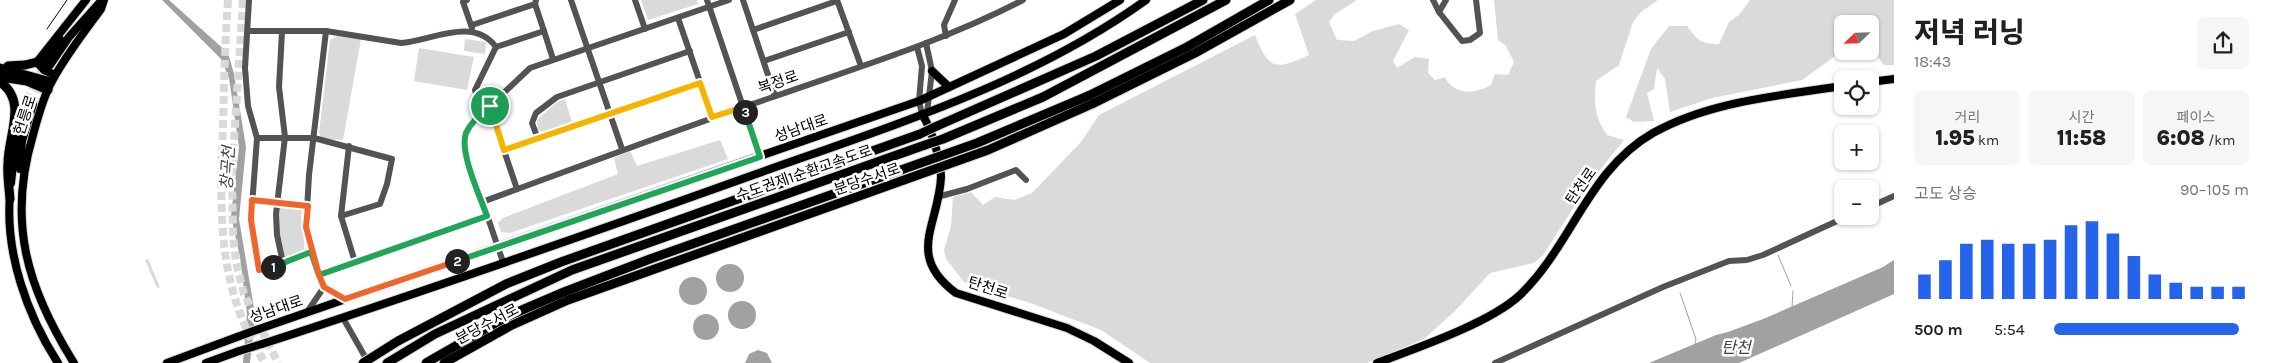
<!DOCTYPE html>
<html lang="ko">
<head>
<meta charset="utf-8">
<style>
  body { margin:0; font-family:Karla,"Noto Sans KR",sans-serif; background:#f6f6f6; color:#202124; height:100vh; display:flex; flex-direction:column; font-size:19px; white-space:nowrap }
  * { box-sizing:border-box; margin:0 }
  p { font-size:16px; color:#757577 }
  .icon { flex:none; width:28px; height:28px; fill:none; stroke:currentColor; stroke-width:2; stroke-linecap:round; stroke-linejoin:round }
  .map { position:relative; flex:1; overflow:hidden }
  .drawer { display:flex; flex-direction:column; background:#fff; width:375px }
  .drawer>* { flex:none }
  .needle { width:32px; rotate:247deg }
  .tools { position:absolute; left:1834px; top:15px; display:grid; gap:10px }
  .tools a { display:grid; place-items:center; width:45px; height:45px; border-radius:8px; background:#fff; box-shadow:0 1px 4px #0004; font-size:25px }
  .pin { position:absolute; display:grid; place-items:center; width:42px; height:42px; color:#fff; margin:-21px; border:2px solid #fff; border-radius:50%; box-shadow:0 1px 5px #0007 }
  .km { position:absolute; width:25px; height:25px; margin:-12px; border-radius:50%; background:#222; color:#fff; font-size:14px; line-height:25px; text-align:center }
  .round { display:grid; place-items:center; flex:none; width:52px; height:52px; border-radius:8px; background:#f6f6f6 }
  .summary { display:flex; align-items:center; justify-content:space-between; height:85px; padding:0 20px }
  h1 { font-size:28px; font-weight:800; line-height:38px }
  .figures { display:grid; grid-template-columns:repeat(3,1fr); gap:8px; height:85px; padding:5px 20px }
  .figures div { display:grid; align-content:center; border-radius:8px; background:#f6f6f6; text-align:center }
  .figures b { font-size:21px; font-weight:800 }
  .figures small { font-size:14px; font-weight:400 }
  .figures p { font-size:14px }
  .chart { height:140px; padding:10px 20px }
  .chart p { display:flex; justify-content:space-between }
  .chart svg { width:100%; height:90px; margin-top:5px; stroke:#2563eb; stroke-width:6 }
  ul { padding:0 20px; list-style:none; font-size:16px }
  li { display:grid; grid-template-columns:80px 60px 1fr; align-items:center; height:38px }
  li i { height:12px; border-radius:6px; background:#2563eb }
  main { display:flex; flex:1; min-height:0 }
  .map>svg:first-child { display:block }
</style>
</head>
<body>
<main>
<div class="map">
<svg width="1894" height="363" viewBox="0 0 1894 363">
  <rect width="100%" height="100%" fill="#fff"/>
  <!-- green -->
  <g fill="#dadada">
    <polygon points="641,0 697,0 698,4 648,20"/>
    <path d="M 1316,0 L 1357,0 L 1335,14 L 1329,22 L 1337,40 L 1354,41 L 1373,31 L 1399,24 L 1409,30 L 1393,61 L 1397,68 L 1415,57 L 1429,59 L 1428,73 L 1435,80 L 1445,77 C 1454,96 1475,94 1491,85 L 1495,74 L 1508,75 L 1514,62 L 1506,46 L 1498,40 L 1494,0 L 1658,0 L 1641,12 L 1633,22 L 1619,65 L 1596,81 C 1594,103 1594,116 1607,135 L 1624,140 L 1587,186 L 1544,254 L 1534,263 L 1490,273 L 1455,311 L 1424,339 L 1367,363 L 1150,363 L 1101,330 L 1033,304 L 964,282 L 946,259 L 944,250 L 951,226 L 953,197 L 971,192 L 983,205 L 995,197 L 1014,200 L 1032,193 L 1081,142 L 1099,115 L 1255,35 C 1269,71 1276,70 1309,55 L 1295,14 Z"/>
    <path d="M 1750,0 L 1894,0 L 1894,65 L 1884,65 C 1873,52 1870,40 1870,24 L 1842,24 L 1842,51 L 1802,80 L 1712,98 L 1670,112 L 1665,79 L 1657,68 L 1654,89 L 1647,93 L 1654,121 L 1634,122 L 1626,117 L 1651,49 L 1669,26 L 1687,26 C 1697,40 1701,44 1719,44 L 1729,22 L 1739,15 Z"/>
    <polygon points="337,36 361,39 343,140 322,139 319,133 330,40"/>
    <polygon points="465,39 486,42 485,54 464,51"/>
    <polygon points="419,48 474,57 467,90 414,81"/>
    <polygon points="565,99 572,122 543,132 538,130 537,120 557,102"/>
    <polygon points="720,140 728,159 510,233 501,232 498,223 503,218 618,174 614,158 630,151 637,166"/>
    <path d="M 283,204 L 298,206 L 302,210 C 299,224 307,244 303,253 L 288,259 L 284,257 L 278,235 L 278,207 Z"/>
    <polygon points="148,259 160,287 157,288 145,260"/>
  </g>
  <!-- water -->
  <g fill="#a1a1a1">
    <polygon points="162,0 169,0 228,53 234,74 246,147 239,219 255,314 250,363 243,363 247,314 240,257 231,216 239,147 229,78 221,59"/>
    <polygon points="1894,260 1894,294 1739,363 1649,363 1716,335 1728,332 1763,319 1883,267"/>
    <circle cx="730" cy="278" r="14"/>
    <circle cx="693" cy="291" r="14"/>
    <circle cx="742" cy="315" r="14"/>
    <circle cx="706" cy="327" r="13"/>
    <polygon points="758,350 767,353 772,363 745,363 749,354"/>
  </g>
  <g fill="none" stroke-linecap="round" stroke-linejoin="round">
    <!-- stream -->
    <g stroke="#a1a1a1" stroke-width="1">
      <polyline points="1778,255 1791,286"/>
      <polyline points="1680,293 1696,339 1695,344"/>
      <polyline points="1792,308 1793,291"/>
    </g>
    <!-- major-tunnel -->
    <g stroke="#d9d9d9" stroke-width="8" stroke-dasharray="8 4" stroke-linecap="butt">
      <path d="M 228,0 C 225,42 224,83 223,125 C 220,211 216,287 265,363"/>
      <polyline points="243,0 232,172 233,235 236,262 244,294 278,363"/>
      <polyline points="27,101 44,64"/>
      <polyline points="33,104 42,83"/>
    </g>
    <defs>
      <g id="major">
        <polyline points="44,64 60,39"/>
        <polyline points="50,65 69,37 102,0"/>
        <polyline points="932,71 949,87"/>
        <polyline points="55,75 44,70 37,62 86,0"/>
        <polyline points="1870,82 1894,79"/>
        <path d="M 922,114 C 931,128 941,160 941,177 C 939,225 905,255 956,293 L 1067,328 L 1094,341 L 1129,363"/>
        <polyline points="20,169 22,141 33,104"/>
        <polyline points="11,183 15,146 27,101"/>
        <path d="M 10,195 C 5,253 27,315 58,363"/>
        <polyline points="259,329 919,101 1064,34 1120,0"/>
        <path d="M 262,344 C 429,290 594,232 759,173 C 891,126 1031,83 1146,0"/>
        <path d="M 74,363 C 27,288 7,222 33,135 C 38,117 43,97 52,81 C 66,55 84,32 101,9 L 104,0"/>
        <polyline points="167,363 237,337"/>
        <polyline points="206,363 239,351"/>
        <path d="M 1377,363 C 1417,348 1490,323 1520,295 C 1572,245 1588,170 1653,133 C 1710,101 1779,96 1842,86"/>
      </g>
      <g id="highway">
        <polyline points="8,66 25,65 37,62"/>
        <polyline points="0,68 51,82"/>
        <polyline points="0,77 27,81 48,90"/>
        <path d="M 0,82 C 28,101 8,136 8,163 C 7,175 9,187 10,199"/>
        <polyline points="1088,96 1187,47 1269,0"/>
        <polyline points="1092,104 1195,53 1290,0"/>
        <polyline points="937,126 1096,56 1203,0"/>
        <polyline points="943,139 1043,97 1226,0"/>
        <polyline points="398,341 506,284 561,262 920,134"/>
        <polyline points="387,363 435,334 572,270 925,145"/>
      </g>
    </defs>
    <!-- major casing -->
    <use href="#major" stroke="#dbdbdb" stroke-width="10"/>
    <!-- highway casing -->
    <use href="#highway" stroke="#dbdbdb" stroke-width="11"/>
    <!-- minor -->
    <g stroke="#535353" stroke-width="6">
      <polyline points="249,0 245,68 248,106 257,138 251,220 259,270 267,269 311,252"/>
      <polyline points="467,0 463,2 472,28"/>
      <polyline points="571,0 622,149"/>
      <polyline points="635,0 645,29"/>
      <polyline points="707,0 760,157"/>
      <polyline points="743,0 775,96"/>
      <polyline points="837,0 861,66"/>
      <polyline points="1433,0 1439,12 1446,0"/>
      <polyline points="535,4 544,31"/>
      <polyline points="1439,12 1462,41 1470,40 1480,33 1476,0"/>
      <polyline points="678,18 712,117"/>
      <polyline points="472,25 535,4 536,0"/>
      <polyline points="753,30 837,1"/>
      <path d="M 248,31 L 326,31 L 401,43 C 431,41 473,16 496,47 L 475,90 L 477,97 L 489,106 L 517,189"/>
      <polyline points="326,31 309,175 306,227 311,252 324,287 345,299"/>
      <polyline points="282,32 279,87 285,137 276,214 277,235 283,263"/>
      <polyline points="946,36 944,25 955,0"/>
      <polyline points="926,43 932,71 927,113"/>
      <polyline points="496,47 544,31 553,59"/>
      <polyline points="917,47 922,66 919,101 922,114"/>
      <polyline points="764,61 849,32"/>
      <polyline points="257,138 314,138 392,159 387,184 380,204 341,216"/>
      <polyline points="538,139 532,123 536,113 557,97 690,51"/>
      <polyline points="349,146 341,216 355,262"/>
      <polyline points="504,150 701,83"/>
      <polyline points="937,197 967,189 1016,170 1026,180"/>
      <polyline points="252,200 307,206"/>
      <path d="M 482,202 C 578,167 673,131 770,98 C 855,68 942,42 1023,0"/>
      <polyline points="1870,207 1894,196"/>
      <polyline points="503,262 466,153 465,135 471,124 530,68 729,0"/>
      <polyline points="319,275 487,216"/>
      <polyline points="307,312 324,287"/>
      <polyline points="343,318 368,362"/>
      <polyline points="1495,363 1663,287 1729,261 1747,260 1763,255 1848,216"/>
    </g>
    <!-- major -->
    <use href="#major" stroke="#000" stroke-width="8"/>
    <!-- highway -->
    <use href="#highway" stroke="#000" stroke-width="9"/>
    <!-- tram -->
    <polyline stroke="#000" stroke-width="1" points="47,29 67,0"/>
    <defs>
      <g id="major-bridge">
        <polyline points="237,337 259,329"/>
        <polyline points="239,351 262,344"/>
      </g>
      <g id="highway-bridge">
        <polyline points="920,134 937,126"/>
        <polyline points="925,145 943,139"/>
        <polyline points="363,363 398,341"/>
        <polyline points="426,363 508,316 564,292 650,259 977,143 1088,96"/>
        <polyline points="444,363 510,326 568,300 988,150 1092,104"/>
      </g>
    </defs>
    <!-- major-bridge casing -->
    <use href="#major-bridge" stroke="#dbdbdb" stroke-width="10" stroke-linecap="butt"/>
    <!-- highway-bridge casing -->
    <use href="#highway-bridge" stroke="#dbdbdb" stroke-width="11" stroke-linecap="butt"/>
    <!-- major-bridge -->
    <use href="#major-bridge" stroke="#000" stroke-width="8"/>
    <!-- highway-bridge -->
    <use href="#highway-bridge" stroke="#000" stroke-width="9"/>
  </g>
  <g fill="none" stroke-linecap="round" stroke-linejoin="round">
    <defs>
      <path id="split-1" d="M 273,267 L 311,252 L 319,275 L 487,216 C 480,196 459,152 466,133 C 471,122 481,114 490,106"/>
      <polyline id="split-2" points="273,267 259,270 251,220 252,200 308,206 306,227 319,275 324,287 345,299 457,261"/>
      <polyline id="split-3" points="457,261 760,157 745,112"/>
      <polyline id="split-4" points="490,106 504,150 700,83 712,117 744,107 745,112"/>
    </defs>
    <!-- split-1 casing -->
    <use href="#split-1" stroke="#fff" stroke-width="10"/>
    <!-- split-2 casing -->
    <use href="#split-2" stroke="#fff" stroke-width="10"/>
    <!-- split-3 casing -->
    <use href="#split-3" stroke="#fff" stroke-width="10"/>
    <!-- split-4 casing -->
    <use href="#split-4" stroke="#fff" stroke-width="10"/>
    <!-- split-1 -->
    <use href="#split-1" stroke="#22a559" stroke-width="6"/>
    <!-- split-2 -->
    <use href="#split-2" stroke="#f0652b" stroke-width="6"/>
    <!-- split-3 -->
    <use href="#split-3" stroke="#22a559" stroke-width="6"/>
    <!-- split-4 -->
    <use href="#split-4" stroke="#f5b400" stroke-width="6"/>
  </g>
  <g text-anchor="middle" stroke-width="5" stroke-linejoin="round" paint-order="stroke">
    <!-- street labels -->
    <g font-size="15" fill="#000" stroke="#fff">
      <text transform="translate(778 82) rotate(-19)" y="5">복정로</text>
      <text transform="translate(25 115) rotate(-72)" y="5">헌릉로</text>
      <text transform="translate(801 128) rotate(-19)" y="5">성남대로</text>
      <text transform="translate(804 173) rotate(-19)" y="5">수도권제1순환고속도로</text>
      <text transform="translate(867 179) rotate(-19)" y="5">분당수서로</text>
      <text transform="translate(1581 186) rotate(-55)" y="5">탄천로</text>
      <text transform="translate(988 288) rotate(18)" y="5">탄천로</text>
      <text transform="translate(276 309) rotate(-19)" y="5">성남대로</text>
      <text transform="translate(487 324) rotate(-28)" y="5">분당수서로</text>
    </g>
    <!-- water labels -->
    <g font-size="16" font-style="italic" fill="#424242" stroke="#fff">
      <text transform="translate(227 168) rotate(-87)" y="6">창곡천</text>
      <text x="1736" y="353">탄천</text>
    </g>
  </g>
</svg>
<div class="tools">
<a><svg class="needle" viewBox="-14 -14 28 28"><path d="M0-13l5 13h-10z" fill="#e53935"/><path d="M0 13l5-13h-10z" fill="#757577"/></svg></a>
<a><svg class="icon" aria-label="locate" viewBox="0 0 24 24"><circle cx="12" cy="12" r="6"/><path d="M12 2v4M12 18v4M2 12h4M18 12h4"/></svg></a>
<a>+</a>
<a>−</a>
</div>
<div class="pin" style="left:490px;top:106px;background:#1e9e55"><svg class="icon" aria-label="arrive" viewBox="0 0 24 24"><path d="M6 21V4h12l-3 4 3 4H6"/></svg></div>
<b class="km" style="left:273px;top:267px">1</b>
<b class="km" style="left:457px;top:261px">2</b>
<b class="km" style="left:745px;top:112px">3</b>
</div>
<section class="drawer">
<div class="summary"><div><h1>저녁 러닝</h1><p>18:43</p></div><a class="round"><svg class="icon" aria-label="share" viewBox="0 0 24 24"><path d="M12 15V3M7 8l5-5 5 5M5 13v7h14v-7"/></svg></a></div>
<div class="figures">
<div><p>거리</p><b>1.95<small> km</small></b></div>
<div><p>시간</p><b>11:58</b></div>
<div><p>페이스</p><b>6:08<small> /km</small></b></div>
</div>
<div class="chart"><p><span>고도 상승</span>90–105 m</p>
<svg viewBox="0 0 160 44" preserveAspectRatio="none"><path d="M5 44V32M15 44V25M25 44V17M35 44V15M45 44V17M55 44V17M65 44V15M75 44V8M85 44V6M95 44V12M105 44V23M115 44V32M125 44V36M135 44V38M145 44V38M155 44V38"/></svg>
</div>
<ul>
<li><b>500 m</b>5:54<i style="width:95%"></i></li>
</ul>
</section>
</main>
</body>
</html>
